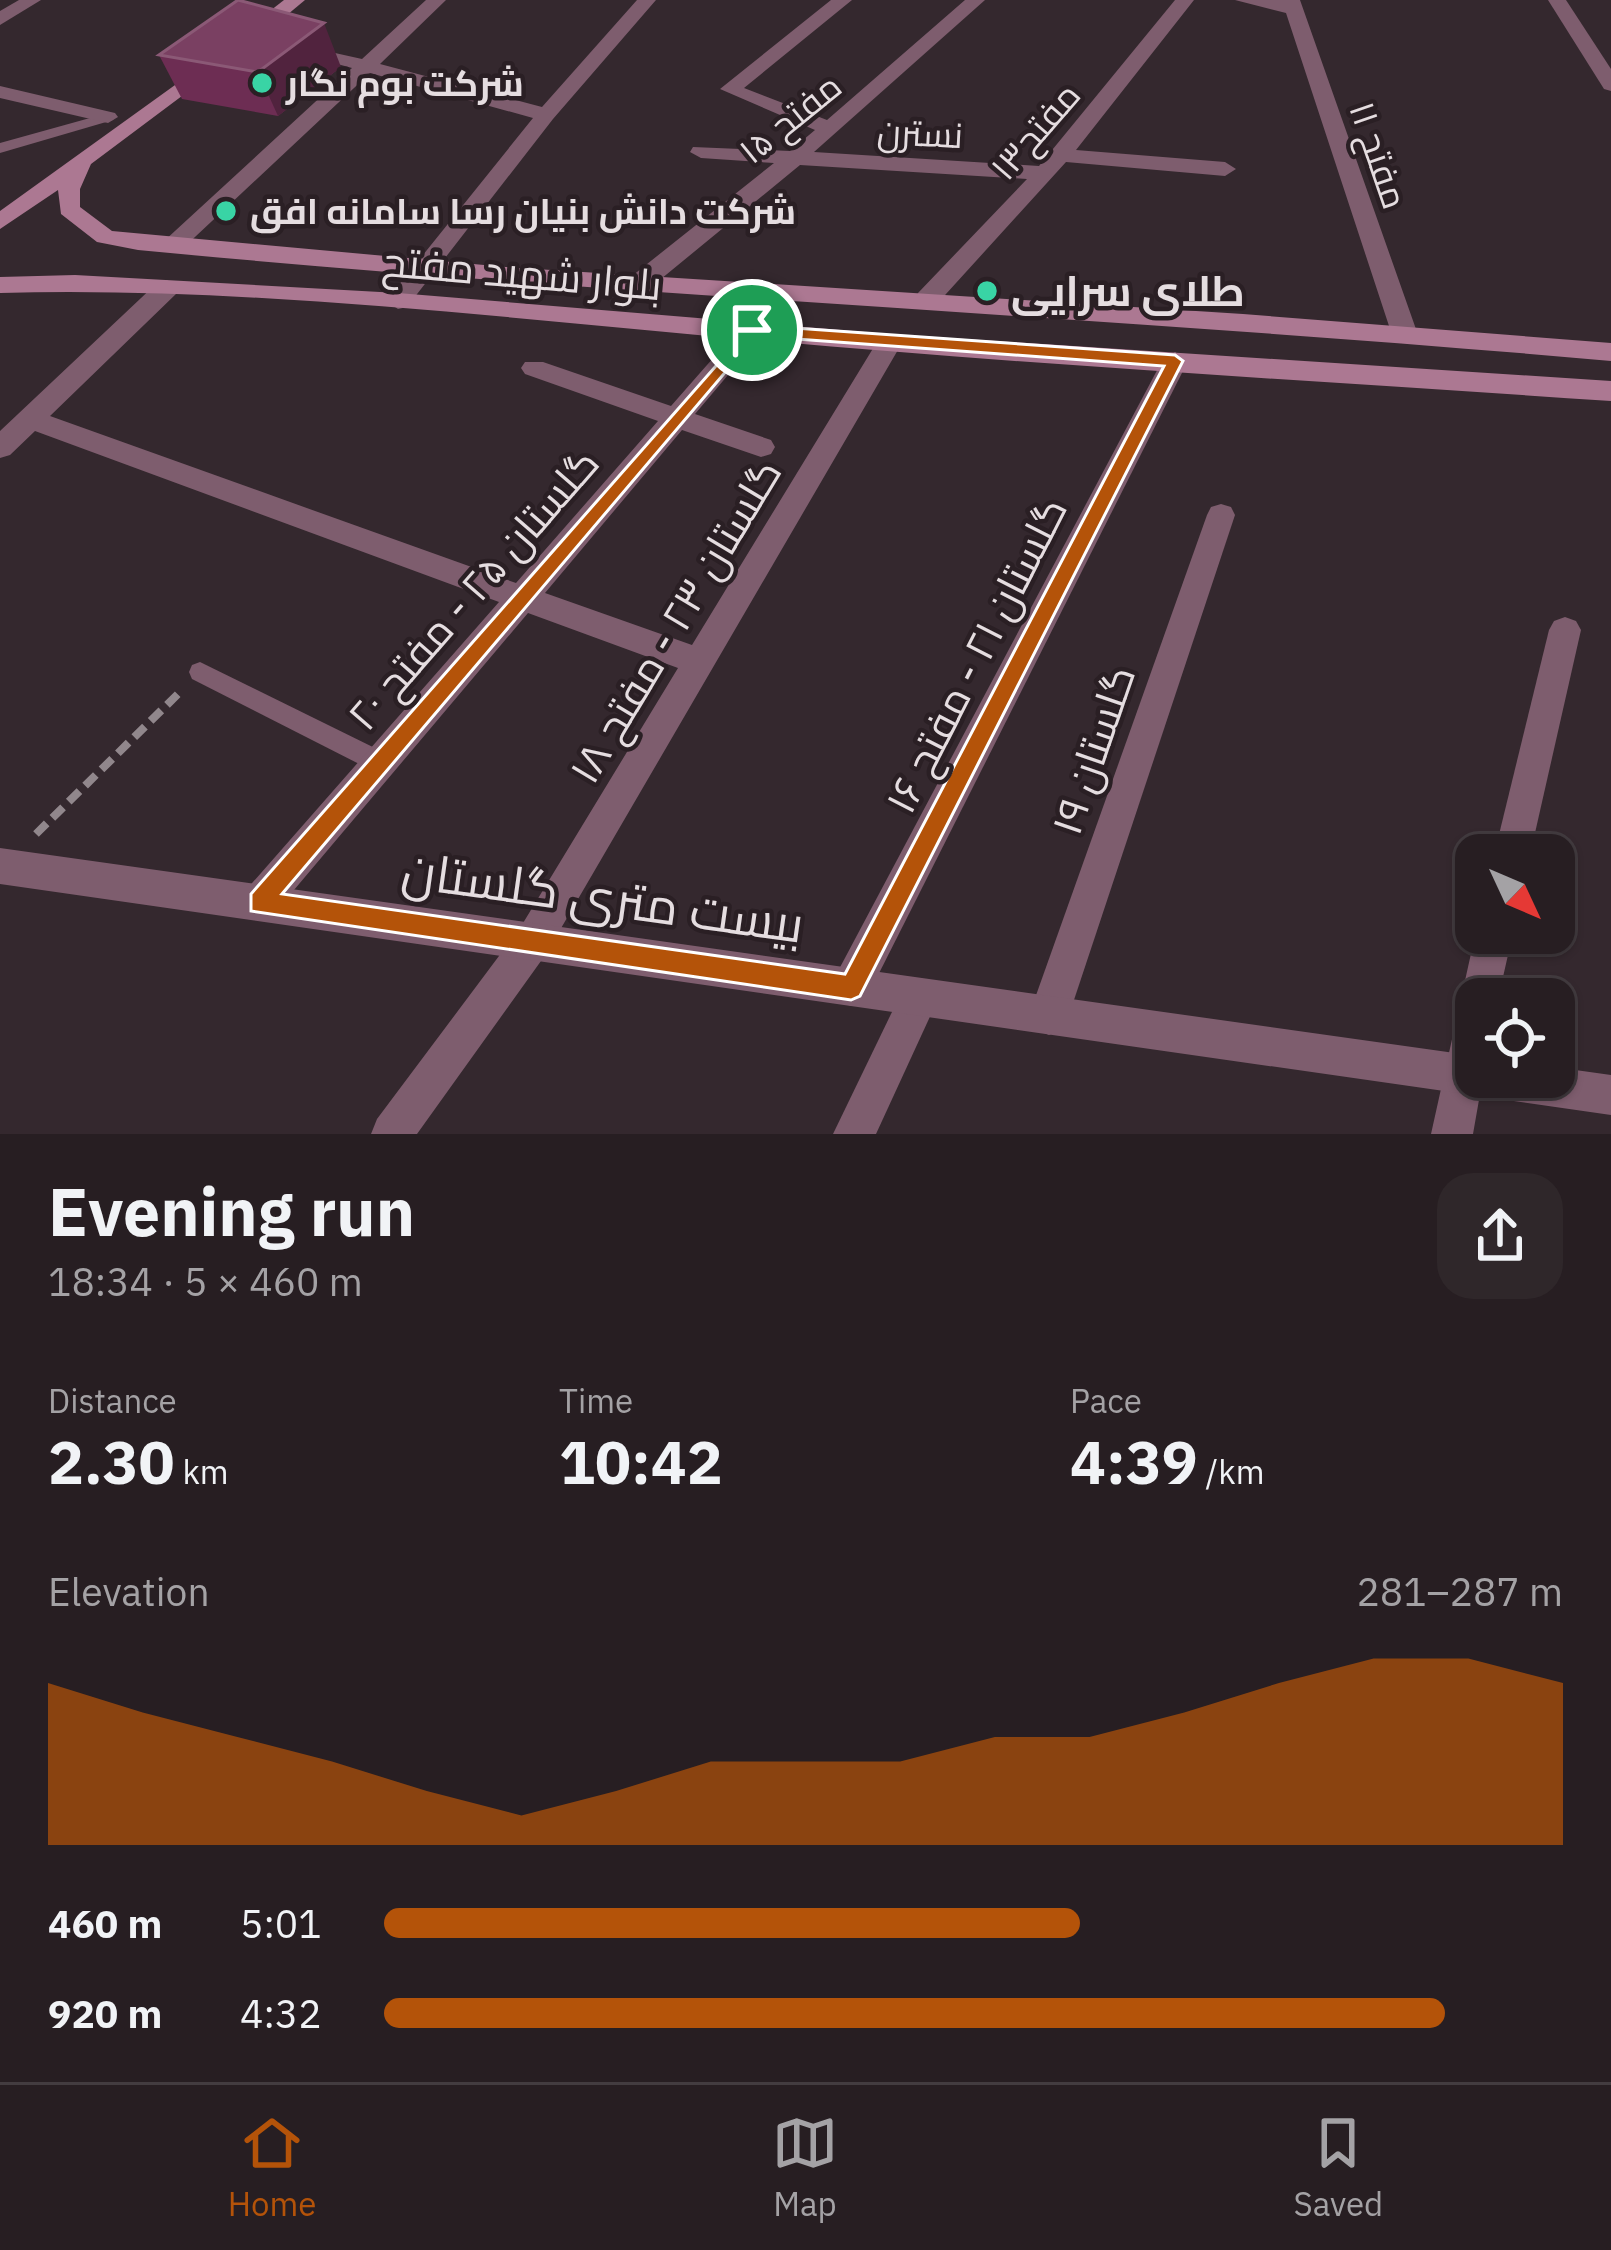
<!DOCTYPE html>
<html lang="en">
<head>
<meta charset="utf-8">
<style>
  body { margin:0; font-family:"IBM Plex Sans",Cairo,sans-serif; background:#2f272a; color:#f1f3f6; height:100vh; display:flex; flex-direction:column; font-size:45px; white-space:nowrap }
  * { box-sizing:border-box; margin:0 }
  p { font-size:39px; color:#a4a2a5 }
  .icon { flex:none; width:66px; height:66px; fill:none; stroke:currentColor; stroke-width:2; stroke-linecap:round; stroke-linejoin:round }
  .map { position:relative; height:1134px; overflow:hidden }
  .details { display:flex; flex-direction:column; background:#271e22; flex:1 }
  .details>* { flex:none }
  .needle { width:78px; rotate:134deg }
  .controls { position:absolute; left:1455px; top:834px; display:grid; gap:24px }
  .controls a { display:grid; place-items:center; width:120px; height:120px; border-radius:24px; background:#271e22; box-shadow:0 3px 9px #0004,0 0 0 3px #433c40; font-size:60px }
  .pin { position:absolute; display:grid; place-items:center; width:102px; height:102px; color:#fff; margin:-51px; border:6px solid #fff; border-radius:50%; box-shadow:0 3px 12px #0007 }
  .round { display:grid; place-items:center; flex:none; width:126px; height:126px; border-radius:36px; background:#2f272a }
  .summary { display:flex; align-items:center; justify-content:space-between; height:204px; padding:0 48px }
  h1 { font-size:66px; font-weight:700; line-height:90px }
  .stats { display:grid; grid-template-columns:repeat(3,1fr); gap:18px; height:204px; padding:12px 48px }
  .stats div { display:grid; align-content:center }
  .stats b { font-size:60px; font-weight:700 }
  .stats small { font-size:33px; font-weight:400 }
  .stats p { font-size:33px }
  .chart { height:336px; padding:24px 48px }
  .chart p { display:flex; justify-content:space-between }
  .chart svg { width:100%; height:216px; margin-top:12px; fill:#b45309; opacity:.7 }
  ul { padding:0 48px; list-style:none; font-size:39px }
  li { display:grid; grid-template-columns:192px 144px 1fr; align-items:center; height:90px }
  li i { height:30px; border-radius:15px; background:#b45309 }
  .dock { display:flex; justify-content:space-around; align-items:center; height:168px; border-top:3px solid #433c40; background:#271e22; font-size:33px; color:#a4a2a5 }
  .dock a { display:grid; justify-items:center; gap:6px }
  .dock .on { color:#b45309 }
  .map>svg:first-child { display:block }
</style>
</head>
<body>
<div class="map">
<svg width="1611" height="1134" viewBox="0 0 1611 1134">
  <rect width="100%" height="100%" fill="#34282e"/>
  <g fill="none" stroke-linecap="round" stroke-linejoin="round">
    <!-- path -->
    <polyline stroke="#91878c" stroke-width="8" stroke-dasharray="15 8" stroke-linecap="butt" points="36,834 180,692"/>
    <!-- service -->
    <g fill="#7e5d6e" fill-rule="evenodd">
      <polygon points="108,113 115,117 113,120 0,153 0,143"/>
      <polygon points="200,662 387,754 391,762 387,770 379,773 371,770 192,679 189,672 192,665"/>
    </g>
    <!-- minor -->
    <g fill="#7e5d6e" fill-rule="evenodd">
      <polygon points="19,0 41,0 0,25 0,11"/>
      <polygon points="426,0 446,0 380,64 542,107 637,0 656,0 553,119 407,307 398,309 386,301 533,118 370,73 179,252 163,252 163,242 352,68 290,51 290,43 362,59"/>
      <polygon points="831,0 852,0 744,88 827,120 965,0 985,0 814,152 1039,166 1175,0 1194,0 1076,150 1225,162 1236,169 1225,176 1066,162 936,305 927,307 915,299 918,293 1027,179 800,165 650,288 632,288 632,276 774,163 701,158 690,152 693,147 790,151 815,130 720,89"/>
      <polygon points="1235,0 1300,0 1417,332 1413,338 1404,341 1391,332 1286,13"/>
      <polygon points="0,86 115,113 118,117 108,123 0,98"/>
      <polygon points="167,280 179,288 176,294 50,416 516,583 658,421 525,374 521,368 525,362 543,362 671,406 743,324 761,324 765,330 761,336 695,414 771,440 775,447 771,454 761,457 682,430 545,593 692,645 880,337 898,337 902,343 546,954 417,1134 371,1134 377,1119 520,928 678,668 528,613 272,916 259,921 246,916 241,903 246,890 499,602 35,431 10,455 0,458 0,431 158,282"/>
      <polygon points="1175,352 1188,361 865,1001 851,1006 837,1001 832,987 837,973 1162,361"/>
      <polygon points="1221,504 1231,507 1235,515 1069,1015 1063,1029 1049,1035 1035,1029 1029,1015 1207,515 1211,507"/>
      <polygon points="1565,617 1576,621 1581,630 1530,855 1494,855 1549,630 1554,621"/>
      <polygon points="1476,931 1513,933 1498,999 1476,999 1476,1077 1483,1077 1473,1134 1431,1134"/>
      <polygon points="920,978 934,983 939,997 876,1134 833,1134 906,983"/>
    </g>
    <!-- tertiary -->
    <g fill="#7e5d6e" fill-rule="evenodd">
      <polygon points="1548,0 1566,0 1611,69 1611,91 1604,89"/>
      <polygon points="0,848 1476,1056 1476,1077 1554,1077 1554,1067 1611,1075 1611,1115 0,884"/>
    </g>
    <!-- secondary -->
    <g fill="#ac7892" fill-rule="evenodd">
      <polygon points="284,0 305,0 257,40 243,40 243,32"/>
      <path d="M 207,62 L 214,64 L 214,72 L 91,164 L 80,189 L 80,207 L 112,231 L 506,267 L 1243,314 L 1611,343 L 1611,361 C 1120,317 628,297 138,250 L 97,242 L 61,214 L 58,190 L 0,229 L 0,211 Z"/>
      <path d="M 75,275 L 398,293 L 889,334 L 1611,381 L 1611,401 C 1330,382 1049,366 769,341 C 517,320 253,286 0,293 L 0,277 Z"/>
    </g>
  </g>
  <!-- wall -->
  <polygon fill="#6d2d53" points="159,55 341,67 278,116 182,99"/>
  <!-- shaded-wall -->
  <polygon fill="#51233e" points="324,23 341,67 278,116 258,72"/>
  <!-- building -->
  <polygon fill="#7a4062" stroke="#8b5976" stroke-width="3" points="238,0 324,23 258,72 159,55"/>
  <!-- route -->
  <path fill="#b45309" stroke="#fff" stroke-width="3" fill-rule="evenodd" d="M 752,325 L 1175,355 L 1183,361 L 860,996 L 851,1000 L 251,911 L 251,894 ZM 756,336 L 1164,366 L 845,974 L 282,894 Z"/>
  <!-- markers -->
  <g fill="#39d4a5" stroke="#2a1f24" stroke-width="4.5">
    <circle cx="262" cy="83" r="12"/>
    <circle cx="226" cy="211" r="12"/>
    <circle cx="987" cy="291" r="12"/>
  </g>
  <g text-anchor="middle" stroke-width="9" stroke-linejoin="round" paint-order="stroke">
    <!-- far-poi labels -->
    <g font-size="36" font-weight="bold" fill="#e5dde0" stroke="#2a1f24" text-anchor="start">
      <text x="286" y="96">شرکت بوم نگار</text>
      <text x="250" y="224">شرکت دانش بنیان رسا سامانه افق</text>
    </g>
    <!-- far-street labels -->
    <g font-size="36" fill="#e5dde0" stroke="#2a1f24">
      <text transform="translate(790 118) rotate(-39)" y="13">مفتح ۱۵</text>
      <text transform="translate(1035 131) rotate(-49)" y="13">مفتح۱۳</text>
      <text transform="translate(920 133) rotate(3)" y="13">نسترن</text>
      <text transform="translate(1379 155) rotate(71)" y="13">مفتح ۱۱</text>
    </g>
    <!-- street labels -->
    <g font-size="42" fill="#e5dde0" stroke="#2a1f24">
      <text transform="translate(522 273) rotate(5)" y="15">بلوار شهید مفتح</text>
      <text transform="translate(473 589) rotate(-49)" y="15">گلستان ۲۵ - مفتح ۲۰</text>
      <text transform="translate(675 621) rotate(-59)" y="15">گلستان ۲۳ - مفتح ۱۸</text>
      <text transform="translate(976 655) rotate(-63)" y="15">گلستان ۲۱ - مفتح ۱۶</text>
      <text transform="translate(1093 750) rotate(-71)" y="15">گلستان ۱۹</text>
    </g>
    <!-- poi labels -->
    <g font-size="42" font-weight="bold" fill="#e5dde0" stroke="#2a1f24" text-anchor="start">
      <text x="1011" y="306">طلای سرایی</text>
    </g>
    <!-- near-street labels -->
    <g font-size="51" fill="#e5dde0" stroke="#2a1f24">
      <text transform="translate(603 897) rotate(8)" y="18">بیست متری گلستان</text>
    </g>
  </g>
</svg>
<div class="controls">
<a><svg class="needle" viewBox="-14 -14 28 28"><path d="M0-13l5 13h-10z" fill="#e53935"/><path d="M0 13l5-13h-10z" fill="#a4a2a5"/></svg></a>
<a><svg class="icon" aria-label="locate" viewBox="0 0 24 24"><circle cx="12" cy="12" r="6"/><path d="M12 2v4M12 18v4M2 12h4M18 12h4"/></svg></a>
</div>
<div class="pin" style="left:752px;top:330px;background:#1e9e55"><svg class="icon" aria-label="arrive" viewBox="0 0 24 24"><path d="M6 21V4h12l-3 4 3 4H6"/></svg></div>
</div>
<section class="details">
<div class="summary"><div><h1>Evening run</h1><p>18:34 · 5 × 460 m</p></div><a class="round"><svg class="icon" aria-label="share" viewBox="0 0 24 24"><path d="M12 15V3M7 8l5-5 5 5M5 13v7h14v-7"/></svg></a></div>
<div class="stats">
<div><p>Distance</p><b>2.30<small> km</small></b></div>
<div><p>Time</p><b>10:42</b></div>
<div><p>Pace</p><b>4:39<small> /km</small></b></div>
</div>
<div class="chart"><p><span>Elevation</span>281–287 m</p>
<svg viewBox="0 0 160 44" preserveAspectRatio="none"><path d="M0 44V11L10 17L20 22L30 27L40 33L50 38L60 33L70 27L80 27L90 27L100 22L110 22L120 17L130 11L140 6L150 6L160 11V44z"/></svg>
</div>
<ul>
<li><b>460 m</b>5:01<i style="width:59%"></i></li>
<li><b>920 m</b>4:32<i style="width:90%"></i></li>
</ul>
</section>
<nav class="dock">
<a class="on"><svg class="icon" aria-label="home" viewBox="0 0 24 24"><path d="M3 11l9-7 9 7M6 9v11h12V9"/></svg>Home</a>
<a><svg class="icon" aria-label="map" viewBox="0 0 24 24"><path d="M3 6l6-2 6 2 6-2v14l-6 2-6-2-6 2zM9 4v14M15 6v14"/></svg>Map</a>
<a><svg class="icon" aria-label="saved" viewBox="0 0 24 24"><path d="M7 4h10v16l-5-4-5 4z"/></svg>Saved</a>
</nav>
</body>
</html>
